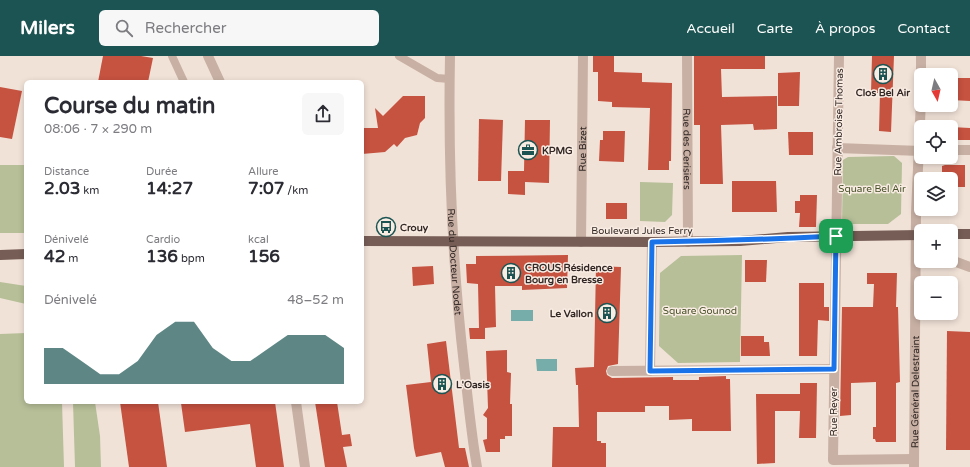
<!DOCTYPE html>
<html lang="fr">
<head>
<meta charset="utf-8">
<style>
  body { margin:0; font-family:"Varela Round",sans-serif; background:#f7f7f7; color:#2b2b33; height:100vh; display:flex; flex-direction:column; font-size:15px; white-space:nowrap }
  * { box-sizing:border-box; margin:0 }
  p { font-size:13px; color:#7c7c81 }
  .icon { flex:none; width:22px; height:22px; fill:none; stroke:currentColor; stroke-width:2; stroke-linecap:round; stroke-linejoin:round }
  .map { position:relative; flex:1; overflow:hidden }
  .side { position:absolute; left:24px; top:24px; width:340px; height:324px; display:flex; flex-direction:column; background:#fff; border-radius:6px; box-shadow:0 2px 6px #0003 }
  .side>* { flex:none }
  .needle { width:26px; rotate:172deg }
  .tools { position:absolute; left:914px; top:12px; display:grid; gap:8px }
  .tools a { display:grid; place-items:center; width:44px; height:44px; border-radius:6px; background:#fff; box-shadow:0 2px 6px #0003; font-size:20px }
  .pin { position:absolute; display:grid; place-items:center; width:34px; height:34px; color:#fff; margin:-17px; border-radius:8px; box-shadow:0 2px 6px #0006 }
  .round { display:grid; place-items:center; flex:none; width:42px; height:42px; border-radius:6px; background:#f7f7f7 }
  .overview { display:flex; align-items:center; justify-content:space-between; height:68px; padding:0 20px }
  h1 { font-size:22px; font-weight:800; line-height:30px }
  .metrics { display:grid; grid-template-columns:repeat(3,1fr); gap:6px; height:68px; padding:4px 20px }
  .metrics div { display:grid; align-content:center }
  .metrics b { font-size:17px; font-weight:800 }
  .metrics small { font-size:11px; font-weight:400 }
  .metrics p { font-size:11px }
  .chart { height:112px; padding:8px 20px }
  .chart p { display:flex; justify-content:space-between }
  .chart svg { width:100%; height:72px; margin-top:4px; fill:#1b5452; opacity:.7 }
  header { display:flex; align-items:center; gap:24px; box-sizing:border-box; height:56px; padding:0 20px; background:#1b5452; color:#fff }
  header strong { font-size:19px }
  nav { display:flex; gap:22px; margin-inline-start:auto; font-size:14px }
  .search { width:280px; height:36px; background:#f7f7f7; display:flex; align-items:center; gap:10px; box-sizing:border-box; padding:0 14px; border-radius:6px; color:#7c7c81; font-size:15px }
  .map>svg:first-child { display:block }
</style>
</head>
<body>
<header>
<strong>Milers</strong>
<div class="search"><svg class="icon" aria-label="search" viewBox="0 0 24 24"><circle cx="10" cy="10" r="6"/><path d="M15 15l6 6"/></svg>Rechercher</div>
<nav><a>Accueil</a><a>Carte</a><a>À propos</a><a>Contact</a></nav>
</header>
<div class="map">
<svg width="970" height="411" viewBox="0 0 970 411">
  <rect width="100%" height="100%" fill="#f1e2d7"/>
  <!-- green -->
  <g fill="#b6bf98">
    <polygon points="894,100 902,107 901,158 888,168 842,168 843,104 848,101"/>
    <rect x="0" y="109" width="26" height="68"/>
    <polygon points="640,126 673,127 672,159 665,166 640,165"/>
    <polygon points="742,199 740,306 678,307 659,290 660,217 681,200"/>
    <polygon points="0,226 26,230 26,248 0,242"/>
    <polygon points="26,277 26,346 62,346 64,411 0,411 0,278"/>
    <polygon points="73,346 95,346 100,380 101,411 75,411"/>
  </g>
  <!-- water -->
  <g fill="#76adaa">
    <rect x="511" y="254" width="22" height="11"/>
    <polygon points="536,303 557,303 557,315 537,315"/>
  </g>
  <!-- building -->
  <g fill="#c65240">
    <polygon points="103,0 141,0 153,2 148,26 98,26"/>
    <polygon points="593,0 614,0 614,16 642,17 642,26 672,27 671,105 669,105 669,114 648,114 650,52 612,51 612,46 598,45 598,16 593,16"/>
    <polygon points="694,0 765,0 765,13 721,13 722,41 777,40 777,73 754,74 753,68 721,69 723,128 700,128 700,69 694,69"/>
    <polygon points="872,0 894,0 891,76 879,75 880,37 871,37"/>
    <polygon points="800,16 799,50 778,50 778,17"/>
    <polygon points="951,22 970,22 970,45 951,44"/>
    <polygon points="0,31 22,35 12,83 0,81"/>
    <polygon points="403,40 425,40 425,62 420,67 417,79 405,82 397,91 394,88 385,96 362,98 362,72 378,72 375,52 383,60"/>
    <polygon points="479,63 503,64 501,125 478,125"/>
    <polygon points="525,64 550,64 549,127 525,126 525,139 508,138 508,115 524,115"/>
    <polygon points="951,71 970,72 970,84 951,84"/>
    <polygon points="603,75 625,75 624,106 599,105 600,84 603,84"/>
    <polygon points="788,76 813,76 813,99 789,99"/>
    <polygon points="945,109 965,109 965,131 951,131 951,123 942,123 942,110"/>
    <polygon points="732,125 776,125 777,156 732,156"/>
    <polygon points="800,139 817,139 816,171 799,171 800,157 795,157 795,145 800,145"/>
    <rect x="606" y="147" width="21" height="16"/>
    <polygon points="568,199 567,232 522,234 522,230 495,230 496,271 485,272 485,283 470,283 469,272 480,272 479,272 478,228 467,227 466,208 476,208 476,200"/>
    <polygon points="745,204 767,204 766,226 745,226"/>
    <polygon points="433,210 434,228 413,230 412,211"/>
    <polygon points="596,210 621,211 618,308 608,310 606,315 607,319 612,322 673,321 673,324 699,324 699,321 726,320 726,323 730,323 731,375 692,375 692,363 669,364 669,350 645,350 645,356 597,356 597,385 601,385 601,387 606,387 606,411 552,411 553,371 579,371 578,329 576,329 575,312 594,311"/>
    <polygon points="867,217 897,217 896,251 898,251 900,326 896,327 896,386 876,386 875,383 873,383 873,371 876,371 876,326 851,327 851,359 840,360 842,251 873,251 874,228 867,228"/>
    <polygon points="799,227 824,227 824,251 829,251 829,265 818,264 817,300 799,300"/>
    <polygon points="947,275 970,276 970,394 946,394"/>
    <polygon points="741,280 764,280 764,286 769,286 770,300 741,300"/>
    <polygon points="446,285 459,392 465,392 469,411 445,411 441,396 416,401 414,392 406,329 431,326 427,288"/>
    <polygon points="507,294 507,316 511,317 510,348 512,348 512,380 505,380 505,383 500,383 500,396 486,396 483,384 487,383 487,362 483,359 488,352 486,295"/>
    <polygon points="800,327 817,327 816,382 799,382 800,355 775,355 775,407 757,408 756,338 800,338"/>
    <polygon points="120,346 158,346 167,411 129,411"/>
    <polygon points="190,346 275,346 284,411 256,411 250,368 185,376 181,347"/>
    <polygon points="315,346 337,346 342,379 350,378 352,390 343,391 347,411 325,411"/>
  </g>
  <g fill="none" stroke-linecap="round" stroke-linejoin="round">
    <!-- lane -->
    <g stroke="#c8b0a4" stroke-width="8">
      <polyline points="172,0 184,26"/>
      <polyline points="399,0 437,22 450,23"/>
    </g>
    <!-- street -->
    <g stroke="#c8b0a4" stroke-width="10">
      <polyline points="208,0 220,26"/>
      <path id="s1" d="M 450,0 C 448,103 452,206 464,309 C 468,343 471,377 477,411"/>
      <path id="s2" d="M 687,0 L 688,186"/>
      <polyline points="839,0 833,404 914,403"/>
      <polyline points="921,19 921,0"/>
      <polyline points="837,92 921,95"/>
      <polyline points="951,94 970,94"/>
      <path id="s3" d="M 581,186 L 583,0"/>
      <polyline points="951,204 970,211"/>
      <polyline points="612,315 834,313"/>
      <polyline points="650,315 652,186"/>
      <polyline points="296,346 305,411"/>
      <path id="s4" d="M 914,411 L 916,157 L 921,44"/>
    </g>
    <!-- primary -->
    <g stroke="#765d56" stroke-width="10">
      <polyline points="951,178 970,178"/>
      <polyline points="362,185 652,186 740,185 788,181 921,179"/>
      <polyline points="0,199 26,198"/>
    </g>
  </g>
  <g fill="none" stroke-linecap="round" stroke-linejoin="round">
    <defs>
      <path id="route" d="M 836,180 L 834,313 L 650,315 L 652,186 C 714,185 775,183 836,180 Z"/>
    </defs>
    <!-- route casing -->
    <use href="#route" stroke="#fff" stroke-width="8"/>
    <!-- route -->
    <use href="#route" stroke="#1a73e8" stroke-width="5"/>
  </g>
  <!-- icons -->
  <defs>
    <symbol id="building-ring" viewBox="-11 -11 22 22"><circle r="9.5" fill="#f9ece3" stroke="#1b5452" stroke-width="1.5"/><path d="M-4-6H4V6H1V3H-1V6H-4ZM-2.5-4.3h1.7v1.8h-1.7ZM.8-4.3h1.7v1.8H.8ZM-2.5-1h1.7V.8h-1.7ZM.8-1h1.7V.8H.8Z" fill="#1b5452"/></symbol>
    <symbol id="office-ring" viewBox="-11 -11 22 22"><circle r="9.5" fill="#f9ece3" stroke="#1b5452" stroke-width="1.5"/><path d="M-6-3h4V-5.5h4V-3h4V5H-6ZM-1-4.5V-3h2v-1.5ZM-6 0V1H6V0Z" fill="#1b5452"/></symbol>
    <symbol id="bus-ring" viewBox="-11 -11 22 22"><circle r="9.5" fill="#f9ece3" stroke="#1b5452" stroke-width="1.5"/><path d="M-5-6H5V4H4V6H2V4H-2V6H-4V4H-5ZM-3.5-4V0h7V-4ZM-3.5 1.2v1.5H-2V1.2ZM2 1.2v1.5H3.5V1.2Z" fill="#1b5452"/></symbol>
  </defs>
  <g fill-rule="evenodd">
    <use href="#building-ring" x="872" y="7" width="22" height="22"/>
    <use href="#office-ring" x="517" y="83" width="22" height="22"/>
    <use href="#bus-ring" x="375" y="160" width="22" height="22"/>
    <use href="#building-ring" x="500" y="206" width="22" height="22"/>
    <use href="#building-ring" x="596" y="246" width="22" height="22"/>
    <use href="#building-ring" x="431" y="317" width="22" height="22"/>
  </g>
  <g text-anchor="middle" stroke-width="3" stroke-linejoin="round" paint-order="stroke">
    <!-- poi labels -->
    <g font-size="10" font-weight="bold" fill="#332825" stroke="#f9ece3" text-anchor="start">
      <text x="883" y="40" text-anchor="middle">Clos Bel Air</text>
      <text x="542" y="98">KPMG</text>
      <text x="400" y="175">Crouy</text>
      <text x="525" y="215">CROUS Résidence<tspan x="525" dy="12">Bourg en Bresse</tspan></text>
      <text x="593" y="261" text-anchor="end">Le Vallon</text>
      <text x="456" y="332">L'Oasis</text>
    </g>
    <!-- street labels -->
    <g font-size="10" fill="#332825" stroke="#f9ece3">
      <text transform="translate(838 66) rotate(-89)" y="4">Rue Ambroise Thomas</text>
      <text dy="4" stroke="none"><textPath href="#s3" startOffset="93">Rue Bizet</textPath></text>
      <text dy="4" stroke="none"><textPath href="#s2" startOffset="93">Rue des Cerisiers</textPath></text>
      <text x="642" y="178">Boulevard Jules Ferry</text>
      <text dy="4" stroke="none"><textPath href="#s1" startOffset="206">Rue du Docteur Nodet</textPath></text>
      <text dy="4" stroke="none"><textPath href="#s4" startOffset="75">Rue Général Delestraint</textPath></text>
      <text transform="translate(833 356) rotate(-90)" y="4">Rue Reyer</text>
    </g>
    <!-- park labels -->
    <g font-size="10" fill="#475129" stroke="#f9ece3">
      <text x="872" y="136">Square Bel Air</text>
      <text x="700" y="258">Square Gounod</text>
    </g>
  </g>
</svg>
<div class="tools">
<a><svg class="needle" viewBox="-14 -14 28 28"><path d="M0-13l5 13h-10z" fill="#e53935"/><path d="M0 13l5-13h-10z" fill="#7c7c81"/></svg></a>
<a><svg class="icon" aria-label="locate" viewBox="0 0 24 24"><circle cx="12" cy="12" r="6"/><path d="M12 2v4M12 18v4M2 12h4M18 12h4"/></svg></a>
<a><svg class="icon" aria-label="layers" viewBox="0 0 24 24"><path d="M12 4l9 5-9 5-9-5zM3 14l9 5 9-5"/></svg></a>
<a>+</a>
<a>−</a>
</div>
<div class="pin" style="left:836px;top:180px;background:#1e9e55"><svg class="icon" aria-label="arrive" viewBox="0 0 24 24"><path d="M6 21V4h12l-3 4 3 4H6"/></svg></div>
<section class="side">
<div class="overview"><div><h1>Course du matin</h1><p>08:06 · 7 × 290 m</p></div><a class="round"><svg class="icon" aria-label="share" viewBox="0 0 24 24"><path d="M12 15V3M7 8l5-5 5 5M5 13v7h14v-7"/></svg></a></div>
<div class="metrics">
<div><p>Distance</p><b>2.03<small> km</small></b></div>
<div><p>Durée</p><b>14:27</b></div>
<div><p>Allure</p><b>7:07<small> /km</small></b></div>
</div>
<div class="metrics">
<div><p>Dénivelé</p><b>42<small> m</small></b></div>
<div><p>Cardio</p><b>136<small> bpm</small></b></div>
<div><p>kcal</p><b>156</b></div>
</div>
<div class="chart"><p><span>Dénivelé</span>48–52 m</p>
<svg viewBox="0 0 160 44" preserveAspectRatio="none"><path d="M0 44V22L10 22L20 30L30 38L40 38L50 30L60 14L70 6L80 6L90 22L100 30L110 30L120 22L130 14L140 14L150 14L160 22V44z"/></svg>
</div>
</section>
</div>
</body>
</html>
